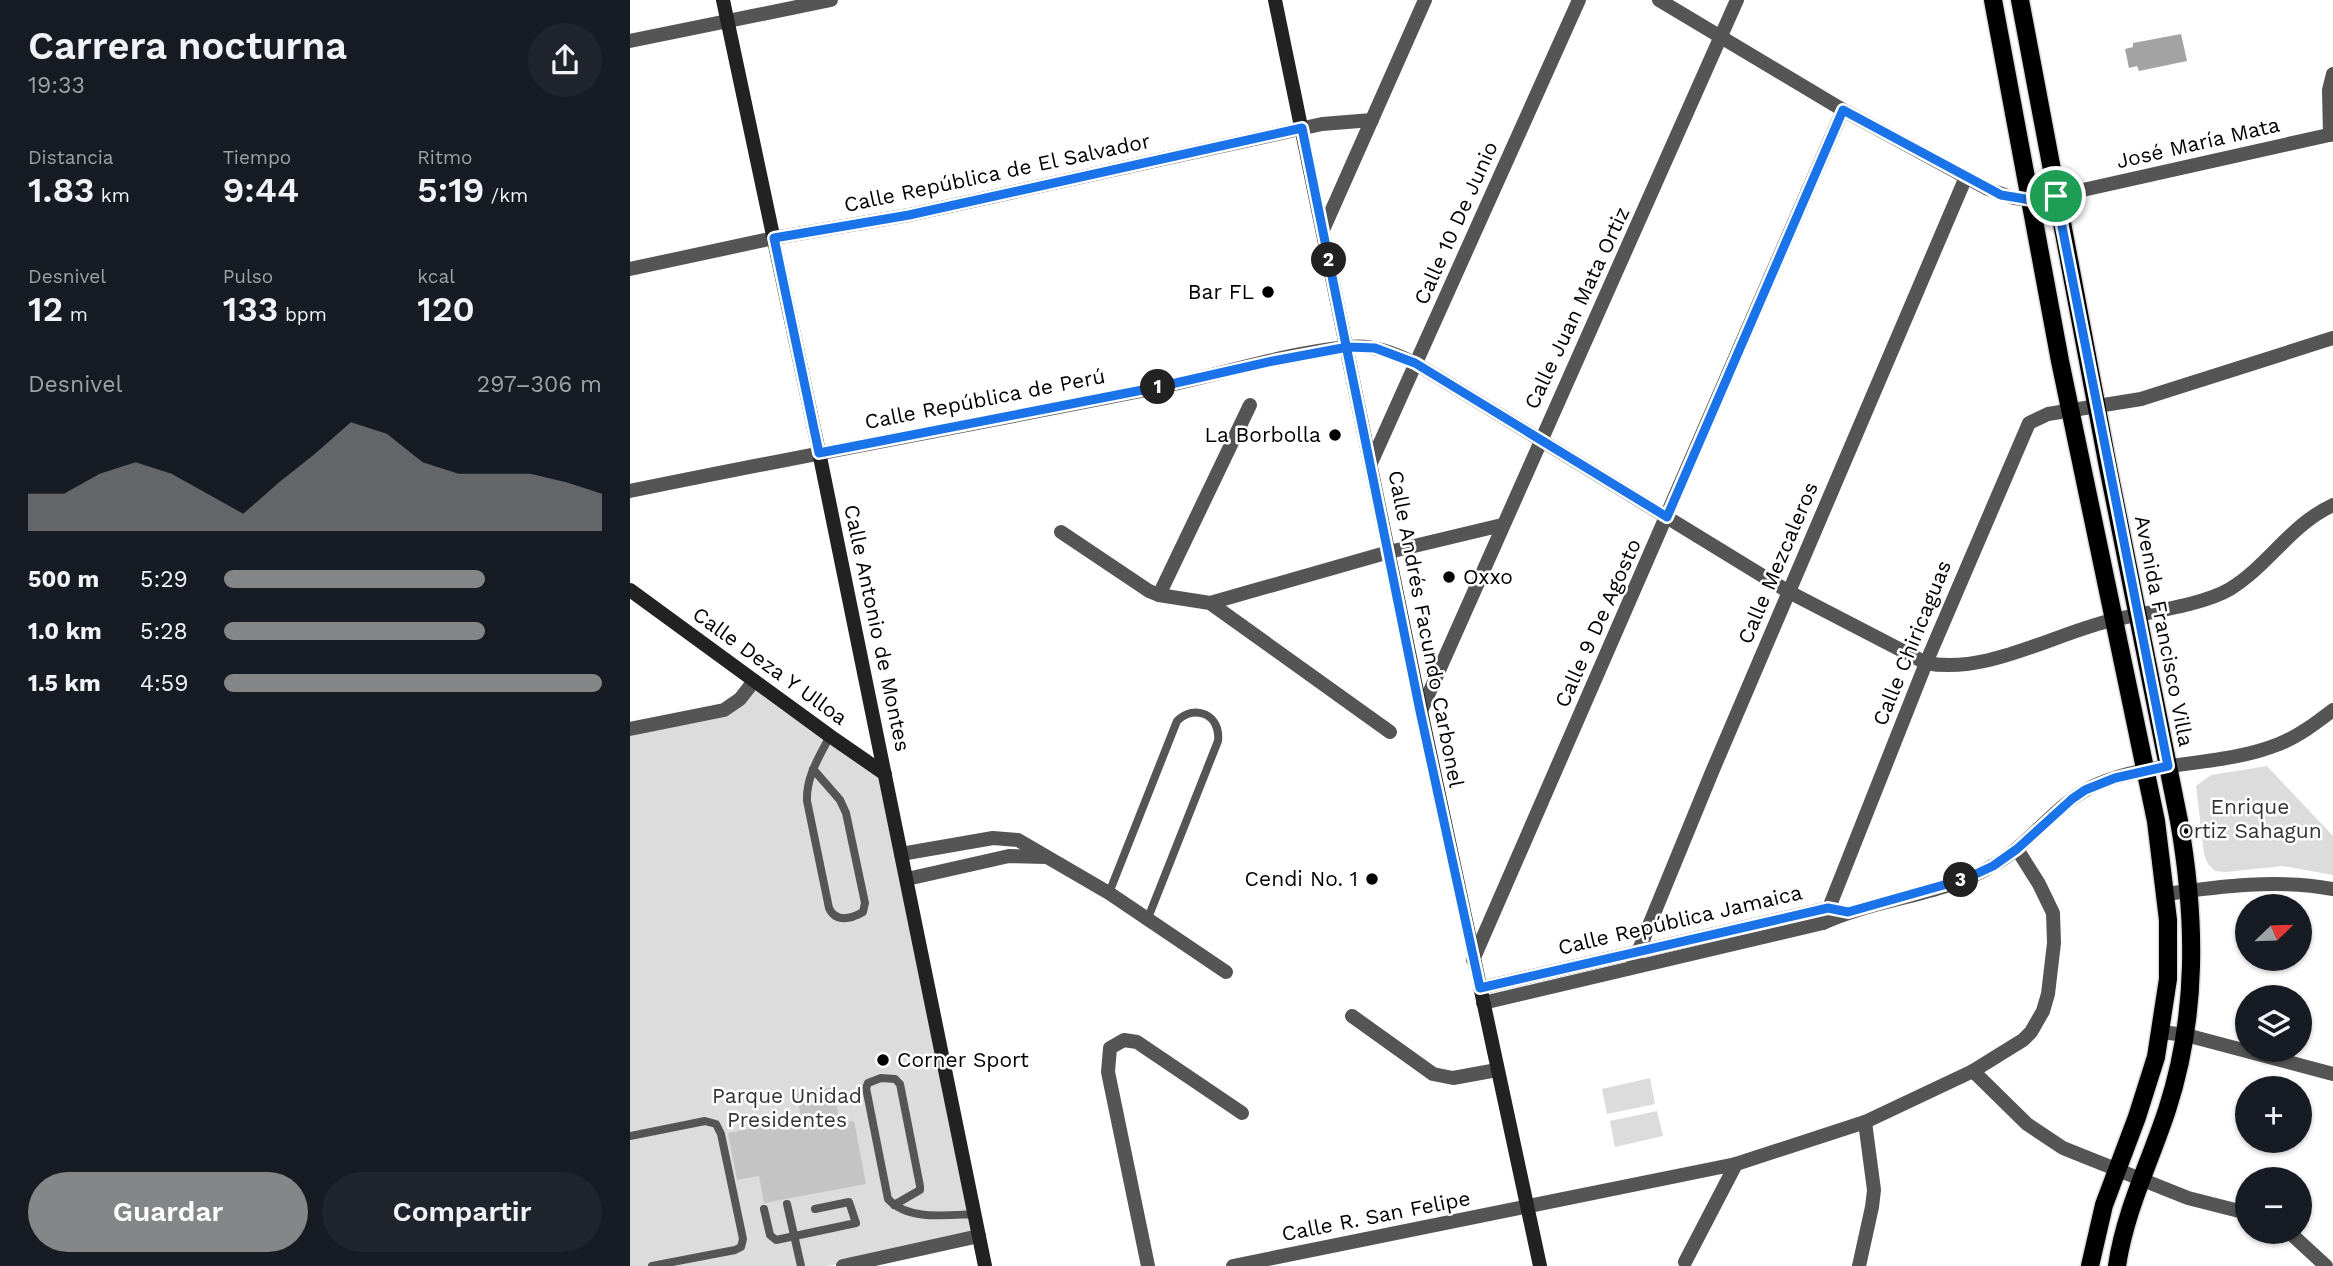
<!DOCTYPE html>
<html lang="es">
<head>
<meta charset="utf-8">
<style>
  body { margin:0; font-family:"Work Sans",sans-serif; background:#20242c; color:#f1f3f6; height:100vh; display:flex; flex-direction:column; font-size:26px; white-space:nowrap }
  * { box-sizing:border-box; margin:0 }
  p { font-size:23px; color:#9ea1a6 }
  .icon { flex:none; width:38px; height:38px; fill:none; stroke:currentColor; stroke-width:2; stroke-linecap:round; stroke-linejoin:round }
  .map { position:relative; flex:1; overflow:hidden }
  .panel { display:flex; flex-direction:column; background:#171b24; width:630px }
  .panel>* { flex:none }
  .needle { width:46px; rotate:67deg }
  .controls { position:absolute; left:1605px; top:894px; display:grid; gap:14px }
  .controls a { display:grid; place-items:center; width:77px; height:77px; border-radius:50%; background:#171b24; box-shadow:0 2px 5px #0004; font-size:35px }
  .pin { position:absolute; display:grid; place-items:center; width:60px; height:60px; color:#fff; margin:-30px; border:4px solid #fff; border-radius:50%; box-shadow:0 2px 7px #0007 }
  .km { position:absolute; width:35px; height:35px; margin:-18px; border-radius:50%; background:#222; color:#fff; font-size:19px; line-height:35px; text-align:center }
  .round { display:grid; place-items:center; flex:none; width:74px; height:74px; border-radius:37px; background:#20242c }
  .head { display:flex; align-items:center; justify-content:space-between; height:119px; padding:0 28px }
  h1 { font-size:38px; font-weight:600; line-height:52px }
  .figures { display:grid; grid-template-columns:repeat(3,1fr); gap:10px; height:119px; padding:7px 28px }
  .figures div { display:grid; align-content:center }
  .figures b { font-size:35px; font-weight:600 }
  .figures small { font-size:19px; font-weight:400 }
  .figures p { font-size:19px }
  .chart { height:196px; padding:14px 28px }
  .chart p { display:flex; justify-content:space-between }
  .chart svg { width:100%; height:126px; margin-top:7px; fill:#858687; opacity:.7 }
  .action { display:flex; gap:14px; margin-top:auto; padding:14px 28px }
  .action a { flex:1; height:80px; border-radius:42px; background:#858687; color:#fff; font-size:28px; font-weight:600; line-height:80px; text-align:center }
  .action a+a { background:#20242c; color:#f1f3f6 }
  ul { padding:0 28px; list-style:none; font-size:23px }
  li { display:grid; grid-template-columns:112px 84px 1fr; align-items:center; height:52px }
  li i { height:18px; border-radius:9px; background:#858687 }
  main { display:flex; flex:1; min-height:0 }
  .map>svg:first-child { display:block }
</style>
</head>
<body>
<main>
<section class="panel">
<div class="head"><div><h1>Carrera nocturna</h1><p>19:33</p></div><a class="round"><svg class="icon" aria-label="share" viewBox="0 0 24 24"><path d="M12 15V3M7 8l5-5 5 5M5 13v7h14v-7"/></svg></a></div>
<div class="figures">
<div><p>Distancia</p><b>1.83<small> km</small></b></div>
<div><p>Tiempo</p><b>9:44</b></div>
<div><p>Ritmo</p><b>5:19<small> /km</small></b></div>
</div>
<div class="figures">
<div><p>Desnivel</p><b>12<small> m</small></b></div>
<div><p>Pulso</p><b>133<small> bpm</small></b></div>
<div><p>kcal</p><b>120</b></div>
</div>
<div class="chart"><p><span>Desnivel</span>297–306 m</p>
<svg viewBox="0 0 160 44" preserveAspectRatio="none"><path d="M0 44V31L10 31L20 24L30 20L40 24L50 31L60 38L70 27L80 17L90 6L100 10L110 20L120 24L130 24L140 24L150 27L160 31V44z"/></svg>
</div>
<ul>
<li><b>500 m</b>5:29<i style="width:69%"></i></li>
<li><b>1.0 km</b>5:28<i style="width:69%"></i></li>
<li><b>1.5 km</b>4:59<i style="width:100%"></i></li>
</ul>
<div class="action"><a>Guardar</a><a>Compartir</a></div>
</section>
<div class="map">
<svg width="1703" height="1266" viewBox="0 0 1703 1266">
  <rect width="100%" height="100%" fill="#fff"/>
  <!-- green -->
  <g fill="#dcdcdc">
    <polygon points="127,684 249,771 344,1234 198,1266 0,1266 0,723 111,700"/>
    <polygon points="1637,766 1703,836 1703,875 1653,866 1596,872 1585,871 1578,864 1574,854 1566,786 1581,775"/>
    <polygon points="1020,1078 1025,1104 977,1114 972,1089"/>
    <polygon points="1027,1111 1033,1136 985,1147 980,1121"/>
  </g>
  <!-- water -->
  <polygon fill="#a3a3a3" points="1551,34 1557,61 1509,71 1507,66 1499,68 1495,49 1503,47 1503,43"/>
  <!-- building -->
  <polygon fill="#c4c4c4" points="203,1087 210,1123 224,1121 236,1184 134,1203 129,1176 107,1180 98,1133 171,1119 167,1094"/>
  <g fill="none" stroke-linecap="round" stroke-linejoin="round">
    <defs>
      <g id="primary">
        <polyline points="1363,0 1430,361 1526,821 1538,920 1538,979 1526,1057 1507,1117 1474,1205 1460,1266"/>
        <path d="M 1390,0 L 1478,467 L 1549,821 C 1566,918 1568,1015 1537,1110 C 1520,1162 1495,1211 1487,1266"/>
      </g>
    </defs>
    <!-- primary casing -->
    <use href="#primary" stroke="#dbdbdb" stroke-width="21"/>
    <!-- lane -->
    <g stroke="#555" stroke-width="8">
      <path d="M 183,769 L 210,800 L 216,813 L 235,903 L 233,912 C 221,919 206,923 199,908 L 177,801 C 176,777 189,757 200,736"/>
      <path d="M 479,893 L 547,721 C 565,703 591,715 588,741 L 518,918"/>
      <polyline points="0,1136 75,1121 86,1124 91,1134 113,1239 111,1247 105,1250 22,1266"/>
      <polyline points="157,1204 171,1266"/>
      <path d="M 264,1205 L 290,1190 L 290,1186 L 270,1084 L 265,1079 L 251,1078 L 238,1083 L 236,1088 L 258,1199 C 278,1221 317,1215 345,1214"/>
      <polyline points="134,1209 140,1235 146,1240 226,1223 219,1202 185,1209"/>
    </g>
    <!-- street -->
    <g stroke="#555" stroke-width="14">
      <polyline points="1029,0 1213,110 1358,189 1384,198 1401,200 1426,196 1703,134"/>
      <polyline points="0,41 201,0"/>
      <polyline points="1700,135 1699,90 1703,74"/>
      <polyline points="693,230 795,0"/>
      <polyline points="0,269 144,238 279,215 692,124 742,120"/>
      <polyline points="741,463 949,0"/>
      <path d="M 0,491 C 175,455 351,423 526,388 C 590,375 654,353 719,347 C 742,344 764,353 785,363 L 1159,592 L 1296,663 C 1359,675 1426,632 1487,619 C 1519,612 1573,605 1600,589 C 1639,565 1660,525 1703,505"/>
      <polyline points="431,532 519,591 529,595 580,603 760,732"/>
      <polyline points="529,595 620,405"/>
      <polyline points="580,603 759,552 872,525"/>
      <polyline points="791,711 1107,0"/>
      <polyline points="0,729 94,710 110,699 124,681"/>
      <polyline points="271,854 363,838 388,840 479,893 596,972"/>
      <polyline points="277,879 379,856 416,857"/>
      <path d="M 1536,894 C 1591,886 1648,879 1703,889"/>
      <polyline points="1193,923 1296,663 1399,423 1418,414 1511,399 1703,338"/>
      <polyline points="843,960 1213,110"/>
      <polyline points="1002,967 1082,772 1336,177"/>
      <polyline points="850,988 1198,908 1203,909"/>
      <path d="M 853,1003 L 1193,923 C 1247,898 1312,896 1364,865 C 1402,843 1427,801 1468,784 C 1525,760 1592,767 1649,744 C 1669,736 1686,723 1703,710"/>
      <polyline points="722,1016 803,1074 823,1078 867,1070"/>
      <polyline points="1531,1032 1556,1035 1703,1074"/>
      <polyline points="1343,1071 1397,1124 1433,1148 1558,1198 1617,1213"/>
      <polyline points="1659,1232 1696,1266"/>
      <polyline points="1055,1262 1106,1164"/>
      <polyline points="213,1266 349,1236"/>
      <polyline points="518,1266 478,1072 480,1048 494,1040 507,1042 612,1113"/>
      <polyline points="603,1266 1106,1164 1235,1122 1343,1071 1393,1040 1401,1032 1413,1011 1418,994 1424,943 1423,913 1409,884 1387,849"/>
      <polyline points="1229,1266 1242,1207 1244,1190 1235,1122"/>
    </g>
    <!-- secondary -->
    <g stroke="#222" stroke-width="14">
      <polyline points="93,0 189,452 355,1266"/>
      <polyline points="645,0 791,711 910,1266"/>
      <polyline points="0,590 200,736 255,774"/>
    </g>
    <!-- primary -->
    <use href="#primary" stroke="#000" stroke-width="18"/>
  </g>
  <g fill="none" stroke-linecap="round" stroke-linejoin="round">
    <defs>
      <polyline id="route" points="1426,196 1401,200 1371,195 1213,110 1037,517 785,363 745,348 718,347 643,361 528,387 189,453 144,238 279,215 672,128 790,711 850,988 1198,908 1218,912 1335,879 1363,866 1387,849 1442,799 1455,790 1485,778 1538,766 1426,196"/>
    </defs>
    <!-- route casing -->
    <use href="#route" stroke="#fff" stroke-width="14"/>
    <!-- route -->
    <use href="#route" stroke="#1a73e8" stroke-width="9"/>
  </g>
  <!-- markers -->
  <g fill="#000" stroke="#fff" stroke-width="2.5">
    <circle cx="638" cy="292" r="7"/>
    <circle cx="705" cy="435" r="7"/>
    <circle cx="819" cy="577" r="7"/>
    <circle cx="742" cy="879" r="7"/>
    <circle cx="253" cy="1060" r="7"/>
  </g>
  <g text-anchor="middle" stroke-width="5" stroke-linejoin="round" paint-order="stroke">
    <!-- street labels -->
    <g font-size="21" fill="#000" stroke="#fff">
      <text transform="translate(1568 143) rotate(-13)" y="7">José María Mata</text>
      <text transform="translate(367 173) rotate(-12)" y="7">Calle República de El Salvador</text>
      <text transform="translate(826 223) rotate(-66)" y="7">Calle 10 De Junio</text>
      <text transform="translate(947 308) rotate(-65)" y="7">Calle Juan Mata Ortiz</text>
      <text transform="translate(355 399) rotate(-11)" y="7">Calle República de Perú</text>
      <text transform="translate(1148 563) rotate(-67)" y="7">Calle Mezcaleros</text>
      <text transform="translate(968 623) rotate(-66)" y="7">Calle 9 De Agosto</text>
      <text transform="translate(247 628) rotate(78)" y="7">Calle Antonio de Montes</text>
      <text transform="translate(796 629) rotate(79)" y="7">Calle Andrés Facundo Carbonel</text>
      <text transform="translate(1534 631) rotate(79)" y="7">Avenida Francisco Villa</text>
      <text transform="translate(1282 643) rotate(-68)" y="7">Calle Chiricaguas</text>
      <text transform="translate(140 666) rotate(36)" y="7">Calle Deza Y Ulloa</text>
      <text transform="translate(1050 920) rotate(-13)" y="7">Calle República Jamaica</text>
      <text transform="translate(746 1216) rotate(-11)" y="7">Calle R. San Felipe</text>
    </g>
    <!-- poi labels -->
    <g font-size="21" fill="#000" stroke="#fff" text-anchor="end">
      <text x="624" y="299">Bar FL</text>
      <text x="691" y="442">La Borbolla</text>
      <text x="833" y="584" text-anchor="start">Oxxo</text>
      <text x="728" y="886">Cendi No. 1</text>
      <text x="267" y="1067" text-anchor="start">Corner Sport</text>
    </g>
    <!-- park labels -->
    <g font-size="21" fill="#333" stroke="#fff">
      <text x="1620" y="814">Enrique<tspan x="1620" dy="24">Ortiz Sahagun</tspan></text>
      <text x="157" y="1103">Parque Unidad<tspan x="157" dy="24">Presidentes</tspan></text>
    </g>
  </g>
</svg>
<div class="controls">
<a><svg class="needle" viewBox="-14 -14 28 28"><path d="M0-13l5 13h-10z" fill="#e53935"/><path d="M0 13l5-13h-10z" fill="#9ea1a6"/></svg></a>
<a><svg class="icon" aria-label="layers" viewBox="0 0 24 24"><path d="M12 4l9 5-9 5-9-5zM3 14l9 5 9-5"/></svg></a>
<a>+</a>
<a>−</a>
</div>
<div class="pin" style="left:1426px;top:196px;background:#1e9e55"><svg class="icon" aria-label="arrive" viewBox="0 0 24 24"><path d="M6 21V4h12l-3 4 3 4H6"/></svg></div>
<b class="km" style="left:528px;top:387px">1</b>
<b class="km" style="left:699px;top:260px">2</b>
<b class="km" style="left:1331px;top:880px">3</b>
</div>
</main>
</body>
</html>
